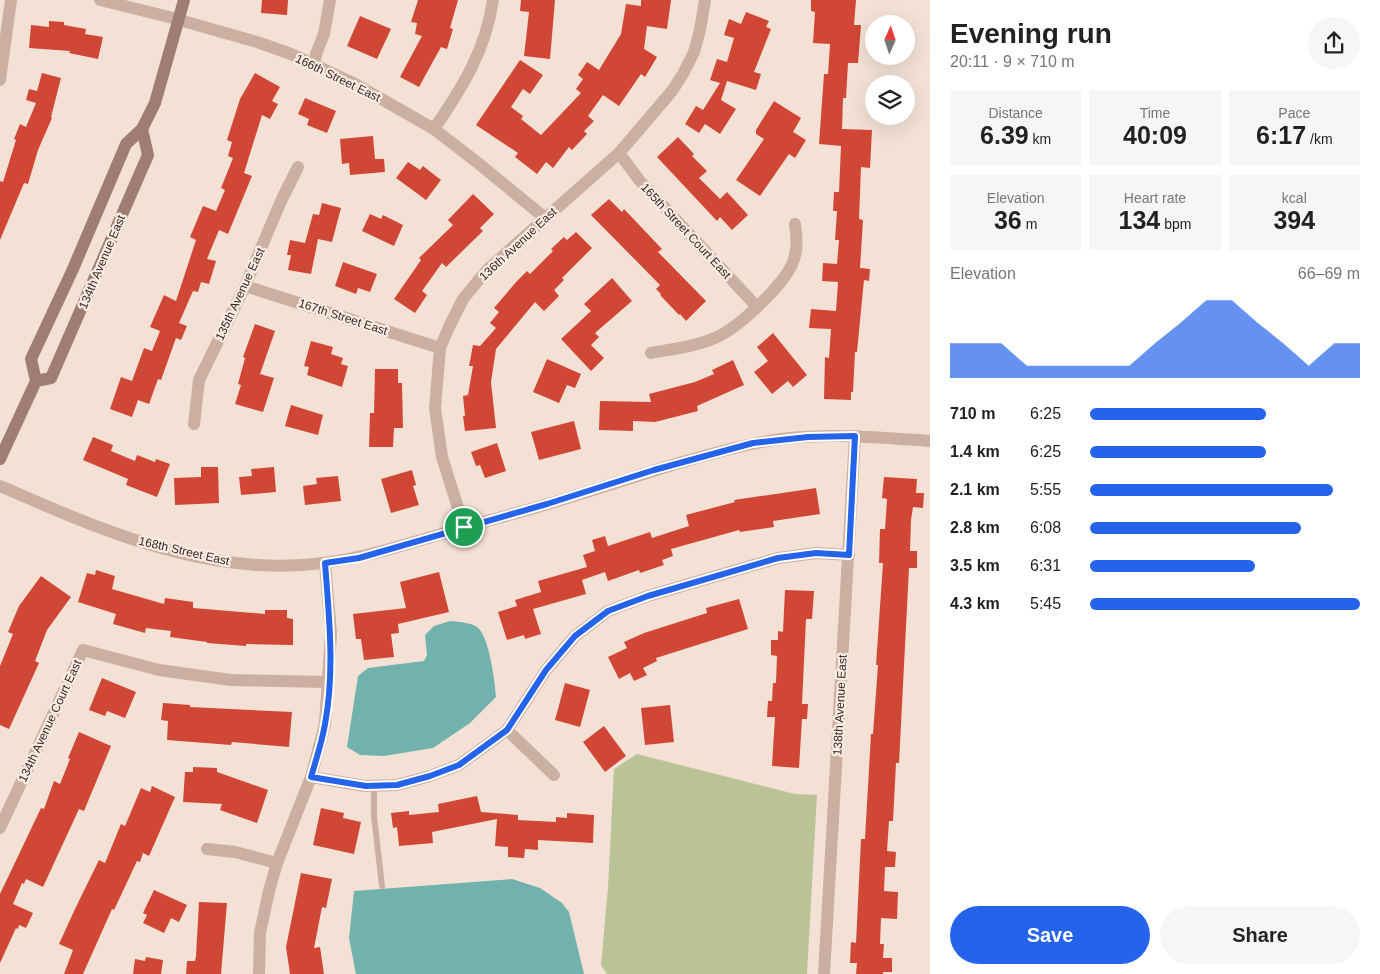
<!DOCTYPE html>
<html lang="en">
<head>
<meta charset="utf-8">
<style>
  body { margin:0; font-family:Arial,sans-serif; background:#f6f6f6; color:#222; height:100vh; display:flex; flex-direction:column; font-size:19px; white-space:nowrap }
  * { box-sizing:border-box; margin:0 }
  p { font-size:16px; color:#767676 }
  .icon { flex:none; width:28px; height:28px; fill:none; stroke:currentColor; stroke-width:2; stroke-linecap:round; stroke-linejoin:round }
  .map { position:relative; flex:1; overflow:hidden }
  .side { display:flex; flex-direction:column; background:#fff; width:450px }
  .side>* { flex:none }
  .needle { width:32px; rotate:3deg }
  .tools { position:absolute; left:865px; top:15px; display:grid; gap:10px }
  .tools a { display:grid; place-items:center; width:50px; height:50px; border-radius:50%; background:#fff; box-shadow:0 5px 20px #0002; font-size:25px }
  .pin { position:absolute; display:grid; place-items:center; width:42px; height:42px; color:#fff; margin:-21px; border:2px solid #fff; border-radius:50%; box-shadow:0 1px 5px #0007 }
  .round { display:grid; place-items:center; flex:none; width:52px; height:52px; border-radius:26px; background:#f6f6f6 }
  .headline { display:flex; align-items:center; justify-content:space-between; height:85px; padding:0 20px }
  h1 { font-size:28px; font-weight:800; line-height:38px }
  .metrics { display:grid; grid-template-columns:repeat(3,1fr); gap:8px; height:85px; padding:5px 20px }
  .metrics div { display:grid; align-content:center; border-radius:0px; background:#f6f6f6; text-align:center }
  .metrics b { font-size:25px; font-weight:800 }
  .metrics small { font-size:14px; font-weight:400 }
  .metrics p { font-size:14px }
  .chart { height:140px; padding:10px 20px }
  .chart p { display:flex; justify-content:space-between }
  .chart svg { width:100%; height:90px; margin-top:5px; fill:#2563eb; opacity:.7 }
  .cta { display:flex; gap:10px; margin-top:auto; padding:10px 20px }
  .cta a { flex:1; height:58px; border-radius:30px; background:#2563eb; color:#fff; font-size:20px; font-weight:800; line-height:58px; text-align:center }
  .cta a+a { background:#f6f6f6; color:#222 }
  ul { padding:0 20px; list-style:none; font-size:16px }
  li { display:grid; grid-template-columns:80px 60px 1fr; align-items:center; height:38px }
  li i { height:12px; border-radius:6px; background:#2563eb }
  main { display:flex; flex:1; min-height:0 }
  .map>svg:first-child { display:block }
</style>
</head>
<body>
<main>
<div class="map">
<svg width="930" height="974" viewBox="0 0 930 974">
  <rect width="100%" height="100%" fill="#f3e1d5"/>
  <!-- green -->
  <polygon fill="#b9c395" points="637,754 795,794 817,795 807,974 607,974 601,965 608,888 614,769"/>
  <!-- water -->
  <g fill="#72b2ad">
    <path d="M 450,621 C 458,622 469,622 477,627 C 489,635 495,682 496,697 L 470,723 L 433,748 L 384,756 L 360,755 L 347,747 L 358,676 L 368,668 L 424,661 L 427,655 L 425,635 L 434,626 Z"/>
    <polygon points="512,879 540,888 562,903 569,912 584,974 356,974 349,938 354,891"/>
  </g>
  <!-- building -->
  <g fill="#d14736">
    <polygon points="262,0 288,0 287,15 261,13"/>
    <polygon points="418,0 458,0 450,28 453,29 447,49 441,47 419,87 400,77 422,36 415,34 417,23 411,22"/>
    <polygon points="521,0 555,0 550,59 524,56 529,12 520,11"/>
    <polygon points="641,0 671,0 667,29 647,26 644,49 657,57 645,77 641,74 619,106 603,95 588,116 594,121 584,131 587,134 572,150 569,147 553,168 546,162 537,174 515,157 518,153 476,125 520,60 543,75 530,94 523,89 511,107 523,116 521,119 541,135 581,93 576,89 583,79 578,75 587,62 599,70 621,34 626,4 641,6"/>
    <polygon points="811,0 856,0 854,25 861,25 858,63 848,63 846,98 843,98 842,129 872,130 870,168 861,167 859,219 863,220 860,268 870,269 869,281 864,280 857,352 855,352 853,392 851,392 851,400 824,399 825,357 829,358 831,329 809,328 811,309 836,311 838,282 822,281 823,263 837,264 839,240 835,240 837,211 833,211 834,192 839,192 841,146 819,144 824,74 828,74 830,44 813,43 815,12 811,11"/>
    <polygon points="746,12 769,21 766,27 771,29 754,72 761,74 756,90 727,81 721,100 736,109 720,134 705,124 699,133 685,124 696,106 703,110 720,83 710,80 717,59 727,62 734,38 724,35 729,19 741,24"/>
    <polygon points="360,16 391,29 377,59 347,46"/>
    <polygon points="49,21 64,22 64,25 86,29 85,34 103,37 98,59 69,53 70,51 29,48 31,25 49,27"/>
    <polygon points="42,73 61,78 51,117 52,118 38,150 28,184 24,183 0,240 0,181 3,182 16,140 14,139 20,124 26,127 36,103 26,100 29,89 37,91"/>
    <polygon points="255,73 280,87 272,101 278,104 270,119 262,115 244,173 252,176 228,234 219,230 207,259 216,261 209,284 201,282 198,292 193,291 179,323 187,326 181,340 176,338 161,380 158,379 149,404 138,400 132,417 110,409 121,377 132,381 144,348 152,351 160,331 150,327 164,295 176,301 196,240 190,237 203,206 216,211 225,190 221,188 233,158 228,156 232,142 227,140 240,99"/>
    <polygon points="305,98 336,111 327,133 307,125 309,119 298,114"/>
    <polygon points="774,101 801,118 793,132 806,140 795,158 789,154 760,196 736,180 764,139 756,134 756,130"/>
    <polygon points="373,136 375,159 384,159 385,172 350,175 349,163 342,164 340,139"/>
    <polygon points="678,137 694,154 692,156 707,171 699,178 720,199 727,192 748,215 732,230 720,217 717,221 657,157"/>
    <polygon points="408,162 420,170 423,166 441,180 426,200 396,178"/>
    <polygon points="473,194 494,214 480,228 483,231 446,267 442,263 422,291 427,295 415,313 394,299 421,260 419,258 453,225 448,220"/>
    <polygon points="609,199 622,212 624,209 662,249 658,252 706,301 686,321 680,314 679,315 660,295 661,294 656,289 660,285 591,215"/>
    <polygon points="322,203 341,208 332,242 318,239 311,274 288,270 291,255 287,255 290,240 305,243 313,214 319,215"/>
    <polygon points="370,214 381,219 383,215 403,225 394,246 362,231"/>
    <polygon points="576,232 592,248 562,278 564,280 554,290 559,296 544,311 535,302 496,349 491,382 496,428 465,431 463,416 465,416 463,396 468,395 473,366 469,366 473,345 480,346 496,328 490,323 499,312 494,308 517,281 527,271 530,274 553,251 551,249 564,237 567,240"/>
    <polygon points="343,262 377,274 370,292 358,288 356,294 335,286"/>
    <polygon points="612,278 632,301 595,333 599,337 591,345 604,358 591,371 561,339 591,311 584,304"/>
    <polygon points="255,324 275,331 260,374 274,378 263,412 235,404 241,385 238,384 245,358 243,357"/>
    <polygon points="773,333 807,375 793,387 788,381 772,394 754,372 768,361 757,347"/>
    <polygon points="311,341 333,347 331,354 343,358 341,364 348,366 342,387 307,375 309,367 304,366"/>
    <polygon points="547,359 581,374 575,388 567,385 559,403 533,392"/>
    <polygon points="733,360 744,385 697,406 698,411 655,422 633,421 633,431 599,430 600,401 651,402 649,394 695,382 714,374 712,370"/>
    <polygon points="375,369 398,369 398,383 402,383 403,428 394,428 393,447 369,447 370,413 374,413"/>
    <polygon points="291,405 323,415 318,435 285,426"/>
    <polygon points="574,421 581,449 539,460 531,432"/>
    <polygon points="93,437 113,445 111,451 135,461 137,455 155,462 156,459 170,464 157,497 126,485 128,479 83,460"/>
    <polygon points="497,443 506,471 485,478 480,465 476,466 471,452"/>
    <polygon points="201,467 218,467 219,503 175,505 174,478 201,477"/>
    <polygon points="274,467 276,492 241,495 239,477 252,476 251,469"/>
    <polygon points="412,470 416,485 413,486 419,505 391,513 381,479"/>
    <polygon points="338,476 341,501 305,505 303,486 317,484 316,478"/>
    <polygon points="884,477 917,479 916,493 924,493 923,508 913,507 911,520 910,551 917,551 917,568 909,568 899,763 896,763 893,821 889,821 887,851 896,852 895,867 885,867 884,891 898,892 897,919 881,918 880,944 884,944 883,958 892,958 892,972 883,972 883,974 856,974 857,963 850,963 851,942 856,943 861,839 865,839 871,734 873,734 878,665 876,665 883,563 879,563 880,529 885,529 887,499 882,498"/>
    <polygon points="816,488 820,514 773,521 774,527 740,532 739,530 671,549 673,556 662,560 664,565 640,573 639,570 608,581 605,572 582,580 586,594 533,609 541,634 525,639 524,635 507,640 498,612 517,606 515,600 541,592 538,581 587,567 583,555 595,551 592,540 605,536 608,546 650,532 652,538 689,526 686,515 735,502 734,500"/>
    <polygon points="96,570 115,576 112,589 164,604 165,598 193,602 193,608 265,614 265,610 287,610 287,618 293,619 293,645 246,644 246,646 207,643 207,642 170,637 171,631 146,628 145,633 113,624 116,614 78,602 87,573 95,575"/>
    <polygon points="439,572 449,612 398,624 399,633 391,634 394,657 364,660 361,639 356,639 353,614 406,608 400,582"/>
    <polygon points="41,576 71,597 47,630 35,661 39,663 9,729 0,725 0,666 13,634 8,632 19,606"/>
    <polygon points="785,590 814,591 812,619 806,619 802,704 808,704 807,719 802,719 799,768 772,766 775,717 767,717 768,701 772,701 773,683 776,683 777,656 771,655 771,640 778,640 778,631 783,632"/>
    <polygon points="739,599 748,629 656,658 657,661 643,668 647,675 634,681 630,673 619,679 608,657 627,648 624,642 644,633 707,613 706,608"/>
    <polygon points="102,678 136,692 125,718 107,711 105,716 89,710"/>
    <polygon points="565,683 590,690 580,727 555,720"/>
    <polygon points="163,703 190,705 190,707 292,712 289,747 232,742 231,745 167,740 168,721 161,720"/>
    <polygon points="670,705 674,742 645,745 641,708"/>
    <polygon points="604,726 626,756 605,772 583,742"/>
    <polygon points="79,732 111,746 84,811 79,809 43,887 26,879 24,884 22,883 13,904 33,913 26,928 19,925 18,929 16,928 0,963 0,894 41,808 44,809 54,781 60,784 70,759 68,758"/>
    <polygon points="193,767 217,768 217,772 268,790 257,823 220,810 222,804 183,802 185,772 193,772"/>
    <polygon points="152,786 175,797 149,856 143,853 140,862 137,861 114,910 112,909 83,974 64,974 73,950 59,944 75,909 99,860 105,863 121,824 125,826 141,788 150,792"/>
    <polygon points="477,796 481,812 518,815 518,820 556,822 556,817 567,818 567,813 594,815 593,843 538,840 538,850 525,849 524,858 508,857 508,847 495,846 497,819 432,832 433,843 399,846 397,827 393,828 391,813 409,811 409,815 439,812 438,804"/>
    <polygon points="321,808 344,813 343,818 361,822 354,854 313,845"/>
    <polygon points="301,873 332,879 326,908 322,907 314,948 320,947 324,974 290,974 286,947"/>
    <polygon points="154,890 187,905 179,922 171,918 164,933 143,923 147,915 143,913"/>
    <polygon points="199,902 227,903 221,974 186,974 187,961 195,961 196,956"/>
    <polygon points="146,957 163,960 161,974 133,974 135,959 145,961"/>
  </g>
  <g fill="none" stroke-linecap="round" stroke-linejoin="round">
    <!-- lane -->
    <polyline stroke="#cbafa1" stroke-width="6" points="374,785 374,816 382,886"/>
    <!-- street -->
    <g stroke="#cbafa1" stroke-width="12">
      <polyline points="100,0 169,17 257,42 291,54 355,84 434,129 478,163 545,218"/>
      <polyline points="314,66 316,54 324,34 330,0"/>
      <polyline points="0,80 11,0"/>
      <path d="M 434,129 C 462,88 486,50 493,0"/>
      <polyline points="619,153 640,181 757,307"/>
      <polyline points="245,286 440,348"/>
      <path d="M 651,353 C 673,349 694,347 715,338 C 738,328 787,283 794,259 C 798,247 797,236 795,224"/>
      <polyline points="194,424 199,380 245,286 281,201 298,167"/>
      <path d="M 0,486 C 94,527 195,572 301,565 C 354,562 404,545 455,530 C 486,521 518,513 548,504 C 616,484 683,459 752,444 C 811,431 871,437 930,441"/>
      <polyline points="464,527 442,457 435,408 440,348 449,327 463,299 487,270 619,153 672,91 683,74 694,52 700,30 705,0"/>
      <polyline points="507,730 554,775"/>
      <polyline points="311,777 365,786 397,785 430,776 459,765 507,730 546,670 575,636 608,611 648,596 778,558 816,553 849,555"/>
      <polyline points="0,828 83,650 159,670 231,680 329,682"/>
      <polyline points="207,849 235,852 277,863"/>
      <polyline points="259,974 260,933 269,891 277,863 311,777 325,724 331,634 325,563"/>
      <polyline points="824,974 855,436"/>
    </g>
    <!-- secondary -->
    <g stroke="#9f7d72" stroke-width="12">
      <polyline points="36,381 51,378 148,155 142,129"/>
      <polyline points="0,459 36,381 31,359 73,269 126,144 142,129 155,103 184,0"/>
    </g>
  </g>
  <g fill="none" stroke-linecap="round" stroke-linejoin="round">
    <defs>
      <path id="route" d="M 855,436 L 849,555 L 816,553 L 778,558 L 648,596 L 608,611 L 575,636 L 546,670 L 507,730 L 459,765 L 430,776 L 397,785 L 366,786 L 311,777 C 316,760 322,742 325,724 C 335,671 329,616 325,563 L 359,558 L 547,504 L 654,470 L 753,443 L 808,437 Z"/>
    </defs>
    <!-- route casing -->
    <use href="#route" stroke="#fff" stroke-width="10"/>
    <!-- route -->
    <use href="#route" stroke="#2563eb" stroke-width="6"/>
  </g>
  <g text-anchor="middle" stroke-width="4.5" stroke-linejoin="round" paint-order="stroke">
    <!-- street labels -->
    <g font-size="12" fill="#352724" stroke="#faece2">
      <text transform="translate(338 78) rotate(26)" y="4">166th Street East</text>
      <text transform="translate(686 231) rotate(47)" y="4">165th Street Court East</text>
      <text transform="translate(518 244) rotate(-43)" y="4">136th Avenue East</text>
      <text transform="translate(102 262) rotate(-67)" y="4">134th Avenue East</text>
      <text transform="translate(240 294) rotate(-65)" y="4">135th Avenue East</text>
      <text transform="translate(343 317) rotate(18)" y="4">167th Street East</text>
      <text transform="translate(184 551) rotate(13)" y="4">168th Street East</text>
      <text transform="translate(840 705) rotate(-87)" y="4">138th Avenue East</text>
      <text transform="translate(50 721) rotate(-65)" y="4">134th Avenue Court East</text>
    </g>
  </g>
</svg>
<div class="tools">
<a><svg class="needle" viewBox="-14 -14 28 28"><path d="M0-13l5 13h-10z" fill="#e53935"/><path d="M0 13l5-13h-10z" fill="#767676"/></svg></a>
<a><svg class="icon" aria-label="layers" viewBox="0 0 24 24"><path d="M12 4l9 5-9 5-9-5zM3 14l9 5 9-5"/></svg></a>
</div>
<div class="pin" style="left:464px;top:527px;background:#1e9e55"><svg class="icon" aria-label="arrive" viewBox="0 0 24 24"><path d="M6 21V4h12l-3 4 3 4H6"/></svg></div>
</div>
<section class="side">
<div class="headline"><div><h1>Evening run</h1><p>20:11 · 9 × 710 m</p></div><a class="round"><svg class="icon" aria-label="share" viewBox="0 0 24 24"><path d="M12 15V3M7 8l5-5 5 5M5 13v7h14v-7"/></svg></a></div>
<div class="metrics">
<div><p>Distance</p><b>6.39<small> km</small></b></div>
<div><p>Time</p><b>40:09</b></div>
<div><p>Pace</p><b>6:17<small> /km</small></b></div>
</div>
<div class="metrics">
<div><p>Elevation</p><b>36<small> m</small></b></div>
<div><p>Heart rate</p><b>134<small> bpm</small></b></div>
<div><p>kcal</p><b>394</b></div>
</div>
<div class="chart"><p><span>Elevation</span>66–69 m</p>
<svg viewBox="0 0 160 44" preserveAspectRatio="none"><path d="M0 44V27L10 27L20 27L30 38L40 38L50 38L60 38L70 38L80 27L90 17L100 6L110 6L120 17L130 27L140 38L150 27L160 27V44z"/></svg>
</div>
<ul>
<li><b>710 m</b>6:25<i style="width:65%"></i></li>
<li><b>1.4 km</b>6:25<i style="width:65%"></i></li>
<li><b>2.1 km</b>5:55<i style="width:90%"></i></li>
<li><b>2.8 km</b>6:08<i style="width:78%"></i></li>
<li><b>3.5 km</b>6:31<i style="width:61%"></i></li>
<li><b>4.3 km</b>5:45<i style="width:100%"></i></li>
</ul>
<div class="cta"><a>Save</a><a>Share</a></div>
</section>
</main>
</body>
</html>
